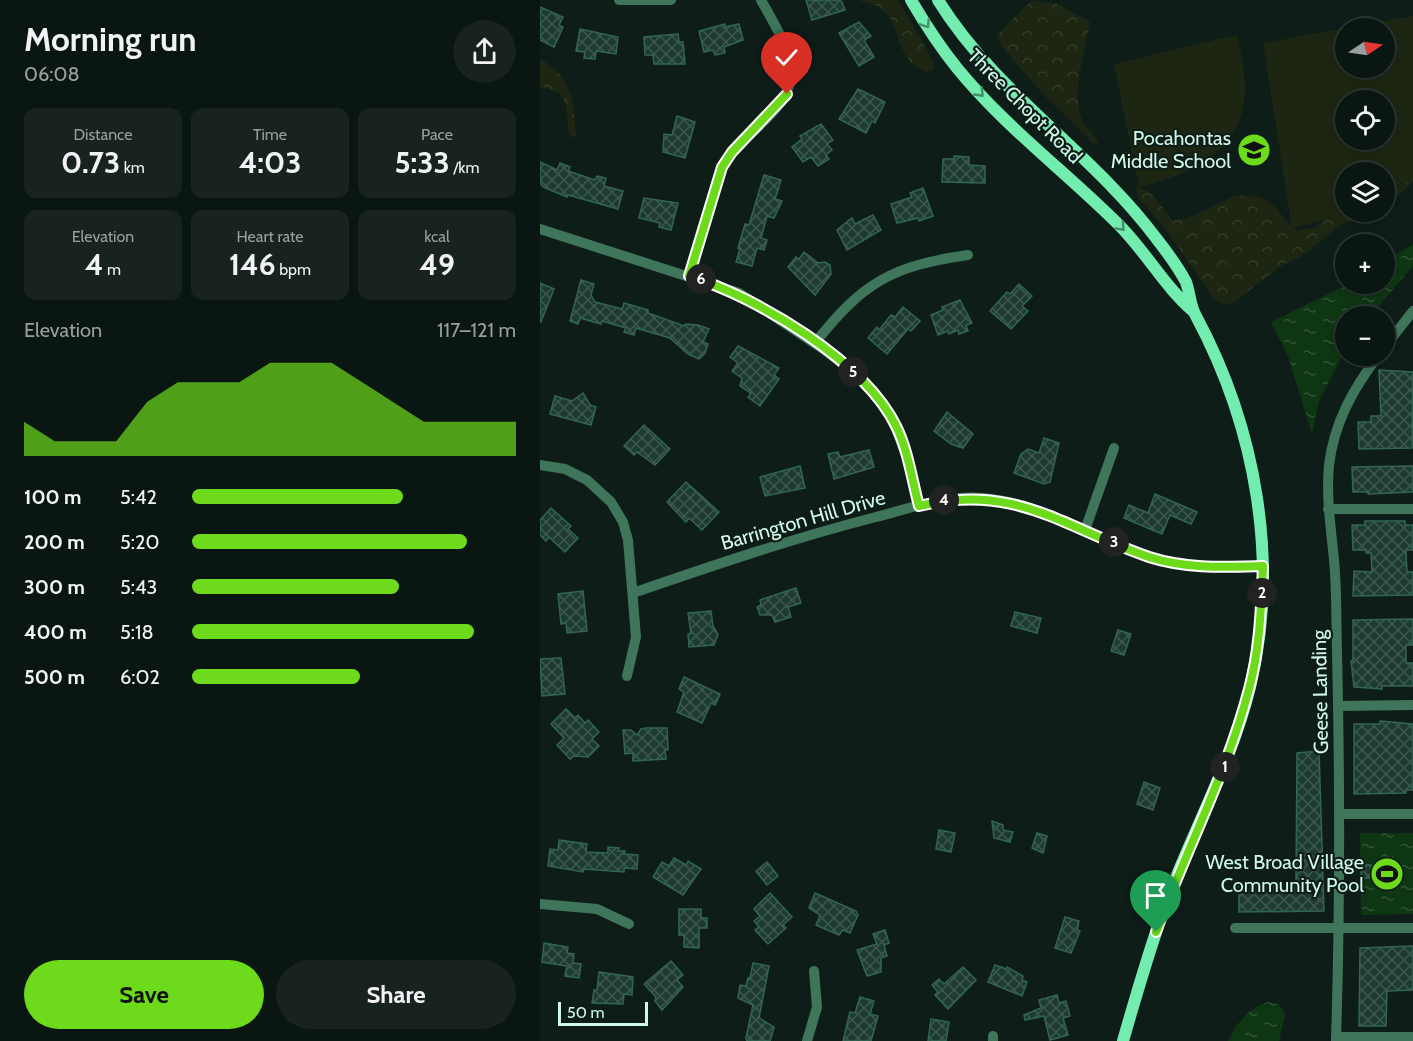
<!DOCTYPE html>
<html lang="en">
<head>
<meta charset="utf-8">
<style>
  body { margin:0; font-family:Cabin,sans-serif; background:#182320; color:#f1f3f6; height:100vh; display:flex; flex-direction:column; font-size:22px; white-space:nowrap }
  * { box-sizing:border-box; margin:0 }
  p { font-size:20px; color:#999f9f }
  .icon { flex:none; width:33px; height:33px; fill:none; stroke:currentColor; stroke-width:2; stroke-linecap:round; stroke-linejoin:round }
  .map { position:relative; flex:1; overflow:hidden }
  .details { display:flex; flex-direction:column; background:#0a1612; width:540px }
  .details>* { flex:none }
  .needle { width:39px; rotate:77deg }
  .tools { position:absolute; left:795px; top:18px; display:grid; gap:12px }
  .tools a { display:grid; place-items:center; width:60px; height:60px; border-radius:50%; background:#0a1612; box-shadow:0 3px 9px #0003,0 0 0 2px #2a3532; font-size:30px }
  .scale { position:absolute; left:18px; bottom:15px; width:90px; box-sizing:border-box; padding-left:6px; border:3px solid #d0f9e8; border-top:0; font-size:16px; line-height:21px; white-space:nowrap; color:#d0f9e8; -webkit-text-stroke:4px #0e1d18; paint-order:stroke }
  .pin { position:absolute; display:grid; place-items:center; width:51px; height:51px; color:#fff; margin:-62px -26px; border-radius:50% 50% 50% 0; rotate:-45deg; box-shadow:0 0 6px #0007 }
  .pin .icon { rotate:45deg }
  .km { position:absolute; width:30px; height:30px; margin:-15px; border-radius:50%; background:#222; color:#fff; font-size:16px; line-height:30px; text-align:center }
  .round { display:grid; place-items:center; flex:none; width:63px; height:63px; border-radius:32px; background:#182320 }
  .summary { display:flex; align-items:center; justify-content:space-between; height:102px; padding:0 24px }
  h1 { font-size:33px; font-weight:700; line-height:45px }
  .figures { display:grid; grid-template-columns:repeat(3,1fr); gap:9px; height:102px; padding:6px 24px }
  .figures div { display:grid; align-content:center; border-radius:12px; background:#182320; text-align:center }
  .figures b { font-size:30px; font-weight:700 }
  .figures small { font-size:16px; font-weight:400 }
  .figures p { font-size:16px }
  .chart { height:168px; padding:12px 24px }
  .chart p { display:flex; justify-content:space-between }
  .chart svg { width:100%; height:108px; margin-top:6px; fill:#6dda1b; opacity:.7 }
  .button { display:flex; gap:12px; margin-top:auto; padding:12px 24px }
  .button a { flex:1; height:69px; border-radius:36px; background:#6dda1b; color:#111; font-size:24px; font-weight:700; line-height:69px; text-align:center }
  .button a+a { background:#182320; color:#f1f3f6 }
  ul { padding:0 24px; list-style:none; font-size:20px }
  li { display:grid; grid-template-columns:96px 72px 1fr; align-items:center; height:45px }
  li i { height:15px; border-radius:8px; background:#6dda1b }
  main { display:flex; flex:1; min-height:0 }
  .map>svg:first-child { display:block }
</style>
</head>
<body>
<main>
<section class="details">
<div class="summary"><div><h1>Morning run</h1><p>06:08</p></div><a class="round"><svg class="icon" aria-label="share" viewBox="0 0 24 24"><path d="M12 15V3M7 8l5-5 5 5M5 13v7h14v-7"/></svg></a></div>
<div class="figures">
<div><p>Distance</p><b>0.73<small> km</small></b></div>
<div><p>Time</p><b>4:03</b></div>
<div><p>Pace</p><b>5:33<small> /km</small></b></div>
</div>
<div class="figures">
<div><p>Elevation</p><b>4<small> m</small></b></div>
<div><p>Heart rate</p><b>146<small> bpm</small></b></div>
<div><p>kcal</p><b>49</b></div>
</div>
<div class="chart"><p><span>Elevation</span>117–121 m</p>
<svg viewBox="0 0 160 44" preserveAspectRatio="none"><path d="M0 44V30L10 38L20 38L30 38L40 22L50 14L60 14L70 14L80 6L90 6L100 6L110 14L120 22L130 30L140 30L150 30L160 30V44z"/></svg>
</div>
<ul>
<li><b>100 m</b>5:42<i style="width:65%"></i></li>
<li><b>200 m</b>5:20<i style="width:85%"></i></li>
<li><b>300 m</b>5:43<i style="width:64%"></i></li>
<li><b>400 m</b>5:18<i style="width:87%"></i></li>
<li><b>500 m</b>6:02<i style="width:52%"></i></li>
</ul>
<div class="button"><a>Save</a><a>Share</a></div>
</section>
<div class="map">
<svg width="873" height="1041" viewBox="0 0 873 1041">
  <defs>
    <pattern id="forest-crowns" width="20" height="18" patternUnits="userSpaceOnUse" patternTransform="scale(1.5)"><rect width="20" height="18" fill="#1d2612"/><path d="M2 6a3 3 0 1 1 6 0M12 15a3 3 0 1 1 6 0" fill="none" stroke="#323c29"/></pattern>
    <pattern id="water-ripples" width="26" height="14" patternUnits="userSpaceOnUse" patternTransform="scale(1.5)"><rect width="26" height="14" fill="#0e3613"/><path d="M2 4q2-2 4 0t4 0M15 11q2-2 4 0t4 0" fill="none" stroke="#305435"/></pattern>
    <pattern id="building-cross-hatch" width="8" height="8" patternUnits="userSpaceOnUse" patternTransform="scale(1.5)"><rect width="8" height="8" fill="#1d3b31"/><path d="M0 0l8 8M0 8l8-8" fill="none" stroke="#3d584f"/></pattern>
  </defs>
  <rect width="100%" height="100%" fill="#0e1d18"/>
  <!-- forest -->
  <g fill="url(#forest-crowns)">
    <path d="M 319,0 L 358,0 C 366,15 394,57 394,69 L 386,72 C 354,60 363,25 341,8 C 335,4 326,3 319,0 Z"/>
    <path d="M 492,0 L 517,4 L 550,22 C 545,50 533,86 540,115 C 543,126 553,132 558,142 L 556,146 L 502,93 L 462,47 L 457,35 Z"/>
    <path d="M 0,60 C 32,72 34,105 36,136 L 32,138 L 29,134 L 26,105 L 21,94 L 0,86 Z"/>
    <polygon points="873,171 873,182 845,208 844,189"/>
    <path d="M 595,185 L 613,195 L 633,221 C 667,218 694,182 726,200 C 738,207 744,221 756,230 L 774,228 L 803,207 L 806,212 L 839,212 L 802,224 L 762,256 L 741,266 L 693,303 L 684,305 L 673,298 L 625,228 L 598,198 Z"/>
  </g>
  <!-- pitch -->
  <g fill="#1d2612" fill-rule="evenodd">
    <path d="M 873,16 L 873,177 L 845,202 L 844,172 L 806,172 L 806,212 L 818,212 L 752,228 L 723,43 ZM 806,28 L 844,28 L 844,68 L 806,68 ZM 806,100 L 844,100 L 844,140 L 806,140 Z"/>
    <path d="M 696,35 C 724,125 685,167 599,187 L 574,64 Z"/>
  </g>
  <!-- water -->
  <g fill="url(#water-ripples)">
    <polygon points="873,244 873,266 830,316 806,316 805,350 779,401 772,434 748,356 731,322 809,284 844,284 845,262"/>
    <polygon points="820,833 873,833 873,914 821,915"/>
    <path d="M 728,1002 L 739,1004 L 745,1015 L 739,1041 L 688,1041 C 697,1023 708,1008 728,1002 Z"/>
  </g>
  <!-- building -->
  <g fill="url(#building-cross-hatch)" stroke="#326554" stroke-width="1.5">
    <polygon points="266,0 299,0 302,2 305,10 272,20"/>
    <polygon points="0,7 23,17 19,25 23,27 14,47 0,40"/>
    <polygon points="319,22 331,36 324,40 334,57 319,66 299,33"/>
    <polygon points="185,24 185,27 199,24 203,40 184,47 185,53 175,55 173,50 164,52 159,31"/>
    <polygon points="40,29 78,37 76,54 56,51 55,59 44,58 45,52 36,51"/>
    <polygon points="138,34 139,42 143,42 145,64 114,64 113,55 105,55 104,37"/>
    <polygon points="318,89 345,102 335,123 332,121 326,133 299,119"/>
    <polygon points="137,116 155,122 145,158 123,152 124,134 132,135"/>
    <polygon points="281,124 293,140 287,144 292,150 286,155 289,159 278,166 271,157 263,162 252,147 262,139 260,136"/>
    <polygon points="414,156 429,157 429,165 445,166 445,183 402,182 403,159 414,159"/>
    <polygon points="0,162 17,170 20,163 30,167 28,171 55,180 57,176 66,178 64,186 83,191 78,209 28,195 27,197 3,187 0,183"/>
    <polygon points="224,175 241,180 235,199 242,201 234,218 227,216 221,238 227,240 224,250 217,248 212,266 196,262 200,249 198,248 205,224 209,225"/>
    <polygon points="383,188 393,216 379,221 378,218 357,223 351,204 372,197 370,193"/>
    <polygon points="104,198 138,203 131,230 119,227 120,223 99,218"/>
    <polygon points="333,215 341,230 307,250 297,230 312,218 315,224"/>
    <polygon points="264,252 278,263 285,262 290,265 291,274 275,295 248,267 256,257 259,259"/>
    <polygon points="41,280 54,284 51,295 55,302 82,309 84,303 108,310 108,313 144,326 146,324 158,325 169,329 163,342 168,344 165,353 159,359 148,354 130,338 96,328 94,335 84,332 86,328 62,321 61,324 40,318 38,324 30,321"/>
    <polygon points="0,283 14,289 1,322 0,321"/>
    <polygon points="479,284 492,296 482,306 488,311 471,329 450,311 467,292 470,294"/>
    <polygon points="420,300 432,323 426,325 428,331 419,334 418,330 409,334 408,331 398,335 391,315 403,310 402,307"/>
    <polygon points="363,307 380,321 371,331 368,329 347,354 328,338 337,327 339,330 351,315 355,317"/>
    <polygon points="198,346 239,368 234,375 239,379 220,406 208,397 211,393 200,386 202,378 192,371 198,363 190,357"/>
    <polygon points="839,370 873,372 872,448 819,449 818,422 831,422 831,416 841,416"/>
    <polygon points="43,393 50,405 56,407 51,425 10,414 15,396 32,401"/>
    <polygon points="407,412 433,434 423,448 411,444 394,431"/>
    <polygon points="104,425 130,449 115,465 97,452 94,455 84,446"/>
    <polygon points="504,438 519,443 510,482 504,484 474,473 481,454 488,449 499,453"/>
    <polygon points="329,450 334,467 294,479 288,454 298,452 300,457"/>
    <polygon points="260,466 265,488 225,496 220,477"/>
    <polygon points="873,466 873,492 828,494 828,492 813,492 812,467"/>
    <polygon points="146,482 179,512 162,530 149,518 146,522 127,502"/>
    <polygon points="615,494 657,512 651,524 630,515 622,534 584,518 589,505 608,513"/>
    <polygon points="11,508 31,526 28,529 38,538 25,552 9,537 6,541 0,535 0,520"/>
    <polygon points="825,521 865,521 865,525 873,525 873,550 866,550 866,553 867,572 873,572 873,595 813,596 814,571 832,572 831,553 826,553 826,550 813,550 812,525 825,525"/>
    <polygon points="256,588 261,603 248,607 251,617 235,622 232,615 220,615 217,607 221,605 220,600"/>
    <polygon points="43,591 47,631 27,633 26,623 21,624 18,594"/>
    <polygon points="171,611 173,626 178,634 174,645 149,647 148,634 151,633 148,613"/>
    <polygon points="475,612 501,618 497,633 471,626"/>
    <polygon points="873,619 873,645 866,645 866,663 873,663 873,686 842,686 842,689 814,687 811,661 813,661 813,620"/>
    <polygon points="578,630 591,634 584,655 571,651"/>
    <polygon points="21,658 25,694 2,696 0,659"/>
    <polygon points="144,677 180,694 175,705 171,703 162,723 137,712 144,692 139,689"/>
    <polygon points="26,709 35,718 38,715 45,723 48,720 59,732 52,739 59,746 48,757 34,756 30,759 17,745 24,738 11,724"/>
    <polygon points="840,721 873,724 873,790 866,790 866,793 814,794 814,724 840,724"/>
    <polygon points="106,728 127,728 128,750 125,750 126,759 93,761 93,753 85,754 83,730 91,730 97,735 101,729"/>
    <polygon points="779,751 784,911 699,912 699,885 756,884 757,753"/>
    <polygon points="604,782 620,788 613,810 597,804"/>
    <polygon points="452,821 463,825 463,830 473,832 470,842 454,838"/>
    <polygon points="399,830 415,833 411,852 396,849"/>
    <polygon points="497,833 507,836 503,853 492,848"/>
    <polygon points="19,840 47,844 46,852 68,853 68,847 79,848 78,851 85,851 84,854 98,855 97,869 84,868 84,872 44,869 43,872 8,866 10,849 18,850"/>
    <polygon points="134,858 146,865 148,861 161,869 143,895 113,877 122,862 129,866"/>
    <polygon points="227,862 238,876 227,885 216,871"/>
    <polygon points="821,865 831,865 832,878 821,878"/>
    <polygon points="230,893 252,917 243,925 246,928 228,944 215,930 219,927 214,921 220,916 214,909"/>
    <polygon points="275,893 316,911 318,915 310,933 303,930 299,935 276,925 280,915 269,908"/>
    <polygon points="139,909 161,909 161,918 167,918 167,928 159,928 159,948 144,947 144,935 139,935"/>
    <polygon points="525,917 539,921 537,930 540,931 531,953 515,948"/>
    <polygon points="345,930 349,943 344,945 347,956 341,958 341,972 327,976 317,950 337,944 333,934"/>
    <polygon points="4,943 28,947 27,953 34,954 33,963 41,964 39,978 25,976 27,966 2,962"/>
    <polygon points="873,946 873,990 847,991 846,1026 819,1026 820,948"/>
    <polygon points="131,961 143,975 137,980 143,987 122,1010 115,1001 116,997 104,984"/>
    <polygon points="213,963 229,966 219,1018 234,1027 230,1041 207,1041 206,1038 213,1005 198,998 200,985 206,986 208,978 210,978"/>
    <polygon points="455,965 466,969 467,967 483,976 482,980 487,982 482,996 448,982"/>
    <polygon points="423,967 436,980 408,1009 395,995 398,992 392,985 399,979 404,984"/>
    <polygon points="59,972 93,977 92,995 84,994 83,1004 52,1003 54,990 57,990"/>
    <polygon points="517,995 519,1003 526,1001 530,1016 523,1018 528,1035 510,1040 504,1016 485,1020 484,1015 501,1008 499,1000"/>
    <polygon points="320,997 334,1001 330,1014 338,1016 331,1041 303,1041 310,1012 315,1013"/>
    <polygon points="391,1019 409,1022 406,1041 388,1041"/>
  </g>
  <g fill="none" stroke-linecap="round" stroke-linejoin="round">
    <!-- street -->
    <g stroke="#3f765b" stroke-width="10">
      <polyline points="79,0 131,0"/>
      <polyline points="0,229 199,293 286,351 321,378 351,416 366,455 379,506"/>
      <path d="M 149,276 L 182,167 C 202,131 262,107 250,59 C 244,39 231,18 221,0"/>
      <path d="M 275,343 C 323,282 352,266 428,255"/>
      <polyline points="844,348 873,311"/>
      <polyline points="0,465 25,469 47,480 71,502 83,522 88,540 96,637 87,676"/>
      <polyline points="788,509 873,509"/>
      <polyline points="545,530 574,448"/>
      <path d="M 93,593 C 174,565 254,538 336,517 C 371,508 407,495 443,498 C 503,503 554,539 610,557 C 646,569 685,567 723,566"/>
      <polyline points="799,706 873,705"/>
      <polyline points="801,814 873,814"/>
      <polyline points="0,904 57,909 89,924"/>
      <polyline points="695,928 873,928"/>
      <polyline points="453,1036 453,1041"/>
      <polyline points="796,1037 873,1037"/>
      <polyline points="267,1041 277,1007 274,971"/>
      <path d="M 796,1041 C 800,911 800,781 797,651 C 796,621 797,590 794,560 C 791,528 786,498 789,465 C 794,423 813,389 838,356"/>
    </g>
    <!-- secondary -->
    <g stroke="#73edaf" stroke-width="12">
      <path d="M 371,0 C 385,24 400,47 417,68 C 464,126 526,172 579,225 C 606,252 625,287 653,311"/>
      <path d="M 398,0 C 456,94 551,151 616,238 C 627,252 638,267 646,282 C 650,293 650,306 656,316 C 716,428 740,562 710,687 C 692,760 656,825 629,895 C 611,943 597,992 583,1041"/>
    </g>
  </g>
  <!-- one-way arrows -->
  <defs><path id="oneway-chevron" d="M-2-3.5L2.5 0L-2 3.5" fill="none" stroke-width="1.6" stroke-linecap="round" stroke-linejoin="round" transform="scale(1.5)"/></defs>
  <g stroke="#468f6b">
    <use href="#oneway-chevron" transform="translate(386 24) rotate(57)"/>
    <use href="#oneway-chevron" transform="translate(440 93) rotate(46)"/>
    <use href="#oneway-chevron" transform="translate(581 227) rotate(47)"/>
  </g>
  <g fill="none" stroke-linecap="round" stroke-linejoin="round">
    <defs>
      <path id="route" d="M 247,94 L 192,152 L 182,167 L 149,276 C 217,297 324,361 356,426 C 368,450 372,480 379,506 C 475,482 524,528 609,557 C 646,569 685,567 723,566 C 721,607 720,649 709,689 C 687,773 646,850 616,932"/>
    </defs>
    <!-- route casing -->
    <use href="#route" stroke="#fff" stroke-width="12"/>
    <!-- route -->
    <use href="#route" stroke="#6dda1b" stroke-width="8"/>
  </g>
  <!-- icons -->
  <defs>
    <symbol id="school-disc" viewBox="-11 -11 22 22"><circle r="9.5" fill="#6dda1b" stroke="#0e1d18"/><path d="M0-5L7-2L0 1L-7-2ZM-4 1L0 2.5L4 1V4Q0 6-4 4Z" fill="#111"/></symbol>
    <symbol id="stadium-disc" viewBox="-11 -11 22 22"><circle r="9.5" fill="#6dda1b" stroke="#0e1d18"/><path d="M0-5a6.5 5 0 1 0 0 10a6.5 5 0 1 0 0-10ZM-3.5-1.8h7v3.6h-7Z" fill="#111"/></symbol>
  </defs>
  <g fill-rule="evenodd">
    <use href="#school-disc" x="695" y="131" width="38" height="38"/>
    <use href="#stadium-disc" x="828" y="855" width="38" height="38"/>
  </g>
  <g text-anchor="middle" stroke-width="4.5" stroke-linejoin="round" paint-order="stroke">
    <!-- street labels -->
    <g font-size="20" fill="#d0f9e8" stroke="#0e1d18">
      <text transform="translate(485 106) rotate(45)" y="7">Three Chopt Road</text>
      <text transform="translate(263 520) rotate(-16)" y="7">Barrington Hill Drive</text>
      <text transform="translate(780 692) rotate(-91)" y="7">Geese Landing</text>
    </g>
    <!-- poi labels -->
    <g font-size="20" fill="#d0f9e8" stroke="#0e1d18" text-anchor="end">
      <text x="691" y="145">Pocahontas<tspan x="691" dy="23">Middle School</tspan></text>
      <text x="824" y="869">West Broad Village<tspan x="824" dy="23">Community Pool</tspan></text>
    </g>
  </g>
</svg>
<div class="tools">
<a><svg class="needle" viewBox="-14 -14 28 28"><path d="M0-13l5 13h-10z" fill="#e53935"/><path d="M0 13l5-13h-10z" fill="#999f9f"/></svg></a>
<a><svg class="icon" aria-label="locate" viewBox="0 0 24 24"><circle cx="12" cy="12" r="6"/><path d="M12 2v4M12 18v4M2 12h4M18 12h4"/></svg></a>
<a><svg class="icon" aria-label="layers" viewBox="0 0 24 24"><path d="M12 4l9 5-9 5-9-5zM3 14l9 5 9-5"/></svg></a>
<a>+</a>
<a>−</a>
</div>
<div class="scale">50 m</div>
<div class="pin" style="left:616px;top:932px;background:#1e9e55"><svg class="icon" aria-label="arrive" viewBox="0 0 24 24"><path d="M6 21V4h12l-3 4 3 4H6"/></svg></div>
<div class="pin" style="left:247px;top:94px;background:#d93025"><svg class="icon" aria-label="check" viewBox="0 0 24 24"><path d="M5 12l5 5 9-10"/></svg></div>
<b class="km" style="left:685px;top:767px">1</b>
<b class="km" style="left:722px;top:593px">2</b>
<b class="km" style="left:574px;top:542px">3</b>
<b class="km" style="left:404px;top:500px">4</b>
<b class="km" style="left:313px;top:372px">5</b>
<b class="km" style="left:161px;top:279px">6</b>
</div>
</main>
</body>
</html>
